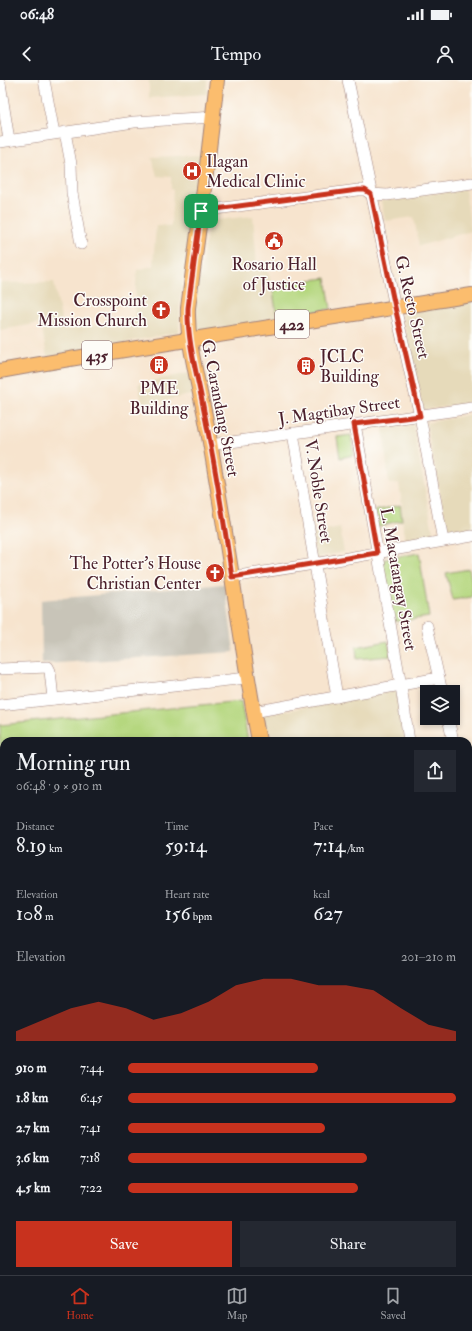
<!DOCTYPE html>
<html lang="en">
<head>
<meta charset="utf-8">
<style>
  body { margin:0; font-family:"IM FELL Double Pica",serif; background:#242831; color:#f1f3f6; height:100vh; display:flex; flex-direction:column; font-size:15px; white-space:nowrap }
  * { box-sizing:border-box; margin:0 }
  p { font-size:13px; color:#9ea1a6 }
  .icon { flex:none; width:22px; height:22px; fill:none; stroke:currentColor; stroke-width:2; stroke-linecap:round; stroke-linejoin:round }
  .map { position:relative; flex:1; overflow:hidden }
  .details { position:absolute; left:0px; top:657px; width:472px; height:538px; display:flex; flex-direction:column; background:#171b24; border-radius:12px 12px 0 0; box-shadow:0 2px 6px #0003 }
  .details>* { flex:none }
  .buttons { position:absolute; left:420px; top:605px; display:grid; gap:8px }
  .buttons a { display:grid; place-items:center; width:40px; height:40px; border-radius:0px; background:#171b24; box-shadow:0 2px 6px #0003; font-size:20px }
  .pin { position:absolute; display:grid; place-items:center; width:34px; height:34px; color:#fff; margin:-17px; border-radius:8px; box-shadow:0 2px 6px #0006 }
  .round { display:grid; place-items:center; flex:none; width:42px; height:42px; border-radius:0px; background:#242831 }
  .summary { display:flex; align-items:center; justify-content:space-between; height:68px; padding:0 16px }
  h1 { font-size:22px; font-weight:600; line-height:30px }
  .metrics { display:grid; grid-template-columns:repeat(3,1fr); gap:6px; height:68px; padding:4px 16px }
  .metrics div { display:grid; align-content:center }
  .metrics b { font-size:20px; font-weight:600 }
  .metrics small { font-size:11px; font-weight:400 }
  .metrics p { font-size:11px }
  .chart { height:112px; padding:8px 16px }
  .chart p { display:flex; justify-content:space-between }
  .chart svg { width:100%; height:72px; margin-top:4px; fill:#c8321e; opacity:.7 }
  .button { display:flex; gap:8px; margin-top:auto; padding:8px 16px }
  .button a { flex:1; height:46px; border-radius:0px; background:#c8321e; color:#fff; font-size:16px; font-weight:600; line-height:46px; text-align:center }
  .button a+a { background:#242831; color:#f1f3f6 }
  ul { padding:0 16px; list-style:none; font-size:13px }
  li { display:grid; grid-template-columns:64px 48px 1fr; align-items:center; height:30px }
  li i { height:10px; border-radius:5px; background:#c8321e }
  .status { display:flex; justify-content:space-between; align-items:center; height:28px; padding:0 20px; background:#171b24; direction:ltr }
  .status svg { height:11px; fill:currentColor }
  header { display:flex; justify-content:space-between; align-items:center; height:52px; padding:0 16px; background:#171b24; font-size:18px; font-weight:600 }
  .tabs { display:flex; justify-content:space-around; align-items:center; height:56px; border-top:1px solid #363941; background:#171b24; font-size:11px; color:#9ea1a6 }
  .tabs a { display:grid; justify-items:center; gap:2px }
  .tabs .on { color:#c8321e }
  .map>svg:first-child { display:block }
</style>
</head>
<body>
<div class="status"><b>06:48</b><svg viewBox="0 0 49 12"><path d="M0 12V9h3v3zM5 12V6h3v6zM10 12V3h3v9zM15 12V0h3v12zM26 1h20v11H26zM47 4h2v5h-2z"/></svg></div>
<header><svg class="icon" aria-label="back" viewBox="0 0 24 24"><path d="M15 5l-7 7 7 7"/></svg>Tempo<svg class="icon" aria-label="person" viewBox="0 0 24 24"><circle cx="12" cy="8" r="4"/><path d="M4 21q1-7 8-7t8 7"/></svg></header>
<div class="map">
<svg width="472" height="1195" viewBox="0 0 472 1195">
  <rect width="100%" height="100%" fill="#fdfcf7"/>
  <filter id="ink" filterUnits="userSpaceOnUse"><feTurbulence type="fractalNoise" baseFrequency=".025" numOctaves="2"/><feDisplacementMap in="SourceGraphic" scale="8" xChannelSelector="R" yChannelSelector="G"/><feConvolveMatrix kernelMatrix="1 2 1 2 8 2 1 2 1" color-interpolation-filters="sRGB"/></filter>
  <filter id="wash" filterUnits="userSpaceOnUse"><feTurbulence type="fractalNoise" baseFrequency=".012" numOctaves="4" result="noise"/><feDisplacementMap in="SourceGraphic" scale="16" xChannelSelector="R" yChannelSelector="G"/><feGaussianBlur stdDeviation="0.9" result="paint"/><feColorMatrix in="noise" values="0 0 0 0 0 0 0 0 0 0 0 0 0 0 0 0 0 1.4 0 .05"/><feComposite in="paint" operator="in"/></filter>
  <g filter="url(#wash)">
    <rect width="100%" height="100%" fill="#f7e4ce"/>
    <!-- built -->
    <g fill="#e6daba">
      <polygon points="149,0 207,0 207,14 149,18"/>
      <polygon points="200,75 180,221 179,252 47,277 41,243 0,250 0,203 54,202 63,250 134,240 137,190 153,186 156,145 171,146 173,110 171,109 171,97 157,96 152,77"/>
      <polygon points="465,109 471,151 419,166 414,137 385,141 381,121"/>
      <polygon points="253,136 257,186 266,186 272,205 277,237 242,245 196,251 194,229 209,141"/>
      <polygon points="472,221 472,323 423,330 402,234"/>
      <polygon points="189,293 194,314 143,325 138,304"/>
      <polygon points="472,334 472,449 448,453 426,343"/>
      <polygon points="413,345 434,457 405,462 400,425 402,425 399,403 389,404 383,349"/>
      <polygon points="340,448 344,472 315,478 311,454"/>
      <polygon points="398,610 405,661 267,661 263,635"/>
      <rect x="468" y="834" width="4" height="43"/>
      <polygon points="472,887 472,939 468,939 468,888"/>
      <rect x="8" y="1191" width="118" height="4"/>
    </g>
    <!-- industrial -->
    <polygon fill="#c8c4b8" points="225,504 234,572 42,584 41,520"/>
    <!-- green -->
    <g fill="#b5d77f" stroke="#807b55">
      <polygon points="326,198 331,229 277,237 272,205"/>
      <polygon points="351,355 354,375 340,378 337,357"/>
      <polygon points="400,425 402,440 376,447 374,431"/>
      <polygon points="419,473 429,537 393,542 381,480"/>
      <polygon points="469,489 472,502 472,517 453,520 446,493"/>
      <polygon points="388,561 391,576 357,579 356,567"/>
      <polygon points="241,621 248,661 4,661 4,699 0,692 0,645"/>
    </g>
  </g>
  <g filter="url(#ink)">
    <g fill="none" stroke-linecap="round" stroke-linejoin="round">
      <defs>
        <g id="minor">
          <polyline points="44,0 54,53"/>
          <polyline points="348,0 395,227 420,336 443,461"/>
          <polyline points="0,3 9,60"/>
          <polyline points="65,52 71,84 72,113 81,164"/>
          <polyline points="0,62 134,42 214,37"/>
          <polyline points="201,131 358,110 365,110 371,114 387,115 472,103"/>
          <polyline points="355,344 401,606 409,661"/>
          <polyline points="293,353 337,617"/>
          <polyline points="210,365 472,328"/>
          <polyline points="232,497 314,484 472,456"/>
          <polyline points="427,546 442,612"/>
          <polyline points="0,589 48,587 50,591 53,619"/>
          <polyline points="0,625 247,598"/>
          <polyline points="253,632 439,598"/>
          <polyline points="448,638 453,661"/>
          <polyline points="468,775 472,774"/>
          <polyline points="468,831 472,830"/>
          <polyline points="468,882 472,882"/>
          <polyline points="468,945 472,944"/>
          <polyline points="468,1007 472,1006"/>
          <polyline points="468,1115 472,1115"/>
          <polyline points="422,1191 423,1195"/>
          <polyline points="3,1195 1,1138 1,1134 4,1133"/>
          <polyline points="264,1195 264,1191"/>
        </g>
        <g id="major">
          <path d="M 217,0 L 207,86 L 188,228 C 187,259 195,288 201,318 C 207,342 211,367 215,392 C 231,482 242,572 259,661"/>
          <path d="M 0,291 C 157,263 315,241 472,215"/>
          <polyline points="348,1191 349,1195"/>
        </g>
      </defs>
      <!-- minor casing -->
      <use href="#minor" stroke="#a0827c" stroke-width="12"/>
      <!-- major casing -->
      <use href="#major" stroke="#a0827c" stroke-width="16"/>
      <!-- minor -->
      <use href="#minor" stroke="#fff" stroke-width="11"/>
      <!-- major -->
      <use href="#major" stroke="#fbbd6e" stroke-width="14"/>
    </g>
  </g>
  <g fill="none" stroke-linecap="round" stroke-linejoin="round" filter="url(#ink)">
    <defs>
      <path id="route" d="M 358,110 L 365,110 L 371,114 L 395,227 L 420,336 L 354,344 L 377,473 L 232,497 C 224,441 215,386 204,331 C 198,297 187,263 188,228 L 201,131 Z"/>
    </defs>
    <!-- route casing -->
    <use href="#route" stroke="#fff" stroke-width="8"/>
    <!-- route -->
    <use href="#route" stroke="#c8321e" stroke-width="5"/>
  </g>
  <!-- icons -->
  <defs>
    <symbol id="hospital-disc" viewBox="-11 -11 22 22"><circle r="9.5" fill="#c8321e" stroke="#fdfcf7"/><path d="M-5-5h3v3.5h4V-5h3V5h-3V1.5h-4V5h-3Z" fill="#fff"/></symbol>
    <symbol id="civic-disc" viewBox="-11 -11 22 22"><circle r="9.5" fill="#c8321e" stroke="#fdfcf7"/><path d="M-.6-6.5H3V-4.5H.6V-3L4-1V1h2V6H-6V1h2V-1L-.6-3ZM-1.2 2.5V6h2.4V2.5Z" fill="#fff"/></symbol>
    <symbol id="church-disc" viewBox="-11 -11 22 22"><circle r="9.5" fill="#c8321e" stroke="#fdfcf7"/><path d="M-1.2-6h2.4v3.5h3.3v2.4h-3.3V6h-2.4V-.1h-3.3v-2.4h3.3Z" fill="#fff"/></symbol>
    <symbol id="building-disc" viewBox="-11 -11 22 22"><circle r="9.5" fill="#c8321e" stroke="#fdfcf7"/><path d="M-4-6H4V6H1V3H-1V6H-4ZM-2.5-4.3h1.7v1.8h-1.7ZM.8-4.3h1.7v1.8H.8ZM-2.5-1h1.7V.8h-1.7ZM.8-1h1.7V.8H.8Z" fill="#fff"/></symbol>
  </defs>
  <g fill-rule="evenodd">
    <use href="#hospital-disc" x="181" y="80" width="22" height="22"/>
    <use href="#civic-disc" x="263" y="150" width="22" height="22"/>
    <use href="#church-disc" x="150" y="219" width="22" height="22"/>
    <use href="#building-disc" x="148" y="274" width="22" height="22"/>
    <use href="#building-disc" x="295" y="275" width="22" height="22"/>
    <use href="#church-disc" x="204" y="482" width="22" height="22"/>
  </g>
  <g text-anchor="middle" stroke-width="3" stroke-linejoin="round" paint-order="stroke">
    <!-- shield labels -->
    <g fill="#fdfcf7" stroke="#806168" stroke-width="1">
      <rect x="275" y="230" width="34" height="28" rx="3"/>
      <rect x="82" y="261" width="30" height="28" rx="3"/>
    </g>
    <g font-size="16" font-weight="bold" fill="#4a1f2b">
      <text x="292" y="250">422</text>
      <text x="97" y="281">435</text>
    </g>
    <!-- poi labels -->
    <g font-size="17" fill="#4a1f2b" stroke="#fdfcf7" text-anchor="start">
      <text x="206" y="87">Ilagan<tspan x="206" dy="20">Medical Clinic</tspan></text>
      <text x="274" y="190" text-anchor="middle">Rosario Hall<tspan x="274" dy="20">of Justice</tspan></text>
      <text x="147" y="226" text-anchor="end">Crosspoint<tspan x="147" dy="20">Mission Church</tspan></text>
      <text x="320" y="282">JCLC<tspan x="320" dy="20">Building</tspan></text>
      <text x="159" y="314" text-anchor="middle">PME<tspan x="159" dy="20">Building</tspan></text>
      <text x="201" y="489" text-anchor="end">The Potter's House<tspan x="201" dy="20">Christian Center</tspan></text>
    </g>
    <!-- street labels -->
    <g font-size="17" fill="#4a1f2b" stroke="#fdfcf7">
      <text transform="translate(413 227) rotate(77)" y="6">G. Recto Street</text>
      <text transform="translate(221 328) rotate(79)" y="6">G. Carandang Street</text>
      <text transform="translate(339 330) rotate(-8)" y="6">J. Magtibay Street</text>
      <text transform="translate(319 411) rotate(81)" y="6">V. Noble Street</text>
      <text transform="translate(399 499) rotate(80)" y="6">L. Macatangay Street</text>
    </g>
  </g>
</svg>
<div class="buttons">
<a><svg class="icon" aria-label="layers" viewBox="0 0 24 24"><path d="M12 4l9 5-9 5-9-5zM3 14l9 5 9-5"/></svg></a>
</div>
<div class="pin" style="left:201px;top:131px;background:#1e9e55"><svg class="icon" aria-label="arrive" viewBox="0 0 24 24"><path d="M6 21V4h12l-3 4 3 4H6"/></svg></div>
<section class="details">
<div class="summary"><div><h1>Morning run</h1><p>06:48 · 9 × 910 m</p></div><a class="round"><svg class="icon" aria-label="share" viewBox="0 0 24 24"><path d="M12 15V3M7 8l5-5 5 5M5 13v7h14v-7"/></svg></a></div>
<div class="metrics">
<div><p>Distance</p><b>8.19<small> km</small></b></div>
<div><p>Time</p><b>59:14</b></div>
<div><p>Pace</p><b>7:14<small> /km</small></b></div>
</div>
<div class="metrics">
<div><p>Elevation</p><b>108<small> m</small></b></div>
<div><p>Heart rate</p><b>156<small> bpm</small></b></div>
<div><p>kcal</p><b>627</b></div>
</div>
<div class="chart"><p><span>Elevation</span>201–210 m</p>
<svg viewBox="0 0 160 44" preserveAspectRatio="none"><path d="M0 44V38L10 31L20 24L30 20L40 24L50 31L60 27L70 20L80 10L90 6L100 6L110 10L120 10L130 13L140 24L150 34L160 38V44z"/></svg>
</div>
<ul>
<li><b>910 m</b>7:44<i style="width:58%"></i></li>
<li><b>1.8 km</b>6:45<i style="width:100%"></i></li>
<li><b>2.7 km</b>7:41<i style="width:60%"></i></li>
<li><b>3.6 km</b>7:18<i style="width:73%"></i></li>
<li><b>4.5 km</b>7:22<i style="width:70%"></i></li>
</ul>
<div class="button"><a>Save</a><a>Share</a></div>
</section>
</div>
<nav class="tabs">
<a class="on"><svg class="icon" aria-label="home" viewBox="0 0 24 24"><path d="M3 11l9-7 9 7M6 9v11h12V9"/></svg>Home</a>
<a><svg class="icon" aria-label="map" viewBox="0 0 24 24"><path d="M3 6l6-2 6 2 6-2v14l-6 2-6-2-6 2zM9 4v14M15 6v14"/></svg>Map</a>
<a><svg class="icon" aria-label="saved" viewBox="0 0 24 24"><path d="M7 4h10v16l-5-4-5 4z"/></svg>Saved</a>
</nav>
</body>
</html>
